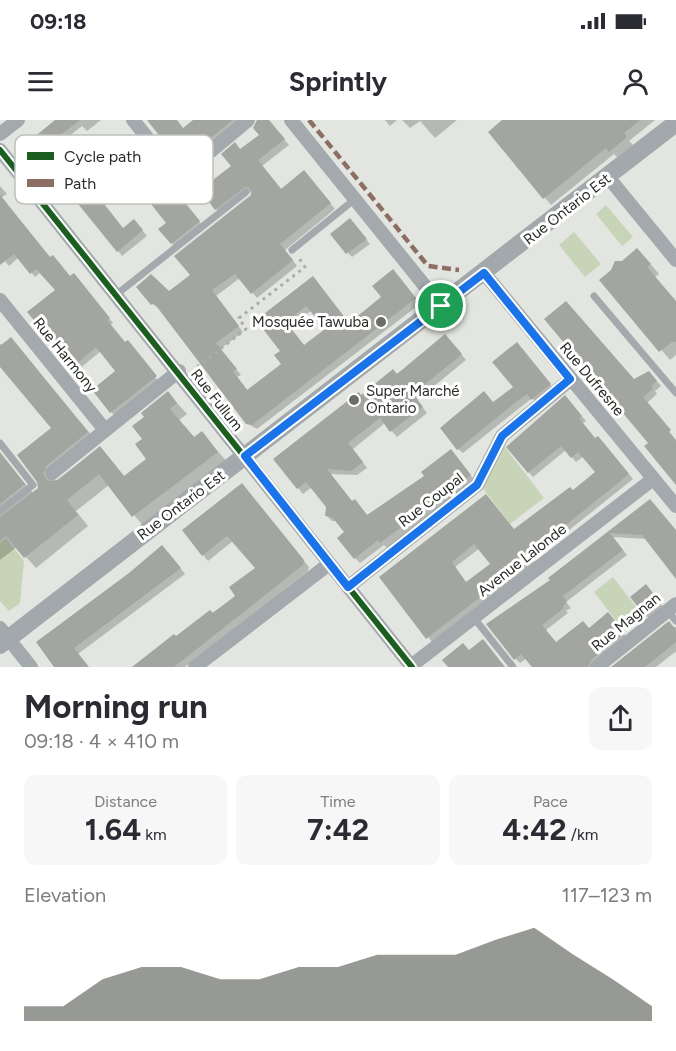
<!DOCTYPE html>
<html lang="en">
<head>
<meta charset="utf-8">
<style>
  body { margin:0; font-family:Figtree,sans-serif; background:#f7f7f7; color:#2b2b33; height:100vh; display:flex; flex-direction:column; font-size:22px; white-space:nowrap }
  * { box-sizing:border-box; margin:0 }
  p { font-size:20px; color:#7c7c81 }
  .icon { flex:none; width:33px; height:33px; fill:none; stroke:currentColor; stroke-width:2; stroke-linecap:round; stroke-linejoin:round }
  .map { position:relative; height:547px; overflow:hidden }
  .sheet { display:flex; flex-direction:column; background:#fff; flex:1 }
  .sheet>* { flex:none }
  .pin { position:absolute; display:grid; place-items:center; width:51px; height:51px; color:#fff; margin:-26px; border:3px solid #fff; border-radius:50%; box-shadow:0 2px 6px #0007 }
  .round { display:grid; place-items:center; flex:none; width:63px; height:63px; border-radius:12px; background:#f7f7f7 }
  .summary { display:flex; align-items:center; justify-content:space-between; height:102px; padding:0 24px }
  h1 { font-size:33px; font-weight:700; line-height:45px }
  .figures { display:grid; grid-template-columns:repeat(3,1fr); gap:9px; height:102px; padding:6px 24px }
  .figures div { display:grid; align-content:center; border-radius:12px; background:#f7f7f7; text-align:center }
  .figures b { font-size:30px; font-weight:700 }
  .figures small { font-size:16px; font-weight:400 }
  .figures p { font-size:16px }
  .chart { height:168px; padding:12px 24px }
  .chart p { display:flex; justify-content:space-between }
  .chart svg { width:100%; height:108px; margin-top:6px; fill:#6b6e68; opacity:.7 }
  .status { display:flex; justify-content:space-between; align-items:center; height:42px; padding:0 30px; background:#fff; direction:ltr }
  .status svg { height:16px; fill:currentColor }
  header { display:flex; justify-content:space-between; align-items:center; height:78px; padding:0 24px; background:#fff; font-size:27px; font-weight:700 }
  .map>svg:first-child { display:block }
</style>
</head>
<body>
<div class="status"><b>09:18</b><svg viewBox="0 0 49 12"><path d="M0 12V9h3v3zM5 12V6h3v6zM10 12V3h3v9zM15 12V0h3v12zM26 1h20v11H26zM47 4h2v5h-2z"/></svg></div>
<header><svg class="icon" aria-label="menu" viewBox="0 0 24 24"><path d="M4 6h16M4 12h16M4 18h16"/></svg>Sprintly<svg class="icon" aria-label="person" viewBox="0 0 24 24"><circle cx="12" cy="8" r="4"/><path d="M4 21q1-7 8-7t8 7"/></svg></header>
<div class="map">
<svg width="676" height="547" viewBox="0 0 676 547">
  <rect width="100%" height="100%" fill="#e3e6e0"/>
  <!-- green -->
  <g fill="#c8d4b7">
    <polygon points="606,85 633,117 622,126 596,94"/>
    <polygon points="574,112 601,144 585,157 559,125"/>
    <polygon points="501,322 544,378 510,404 479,363"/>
    <polygon points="6,418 24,441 20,483 9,491 0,481 0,423"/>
    <polygon points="613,457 643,496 624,511 594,472"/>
  </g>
  <!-- shadow -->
  <g fill="#0003" fill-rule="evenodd">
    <polygon points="58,0 101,0 87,11 82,6 58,25 123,109 138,105 147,116 122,136 30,22"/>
    <polygon points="149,0 176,0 183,9 195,0 244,0 186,46"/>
    <path d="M 257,0 L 268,0 L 289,25 L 262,46 L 282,70 L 309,57 L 335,89 L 285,130 L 297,146 L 257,178 L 240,158 L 216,176 L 243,212 L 220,229 L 241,255 L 237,257 L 248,271 L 283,244 L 282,231 L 258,200 L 313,158 L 350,204 L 383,178 L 398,156 L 420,184 L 257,309 L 247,303 L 159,188 L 152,184 L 192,156 L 253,75 L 252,70 L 221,94 L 216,89 L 241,30 L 261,15 ZM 312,190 L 328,209 L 305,227 L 290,208 Z"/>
    <polygon points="385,0 397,0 390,6"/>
    <polygon points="402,0 457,0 435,18 420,1 410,8"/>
    <polygon points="505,0 655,0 629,21 633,25 617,37 614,34 551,85 490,12"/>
    <polygon points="133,21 203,106 176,128 160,109 169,103 139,62"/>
    <polygon points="0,66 7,74 2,77 50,139 71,158 78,160 113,203 110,205 126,224 132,226 159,262 115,296 111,292 117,251 101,231 78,250 74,246 57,170 41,152 35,157 19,137 9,146 0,135"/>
    <polygon points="354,105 370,124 352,137 348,133"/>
    <polygon points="646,139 659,154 655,157 676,182 676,235 670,240 601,160"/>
    <polygon points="450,221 466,240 417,280 427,293 397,317 385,303 353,329 367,348 357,355 330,354 352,382 360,386 368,396 456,336 475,361 387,428 384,425 360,443 355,438 346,413 338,401 332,401 326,395 327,387 312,367 303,374 275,339 361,276"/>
    <polygon points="0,224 21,230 98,323 56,357 54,362 100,328 125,357 149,339 144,319 147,297 168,273 187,294 179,300 195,318 202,313 228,343 144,407 109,365 76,391 88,406 36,448 17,427 0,440 0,334 33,373 39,368 53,309 0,244"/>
    <polygon points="521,228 554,269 537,283 532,278 463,333 458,329 494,284 515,267"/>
    <polygon points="654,258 661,266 655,271 657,274 647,283 676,320 676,362 650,323 634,261"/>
    <path d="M 570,282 L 586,301 L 582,304 L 595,320 L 603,322 L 633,359 L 533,439 L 536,442 L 432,522 L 381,457 L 486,376 L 515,411 L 573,372 L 597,352 L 584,336 L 576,342 L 566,330 L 533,357 L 508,327 ZM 480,428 L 492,444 L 467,464 L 455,447 Z"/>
    <polygon points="247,371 309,447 308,451 185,547 132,547 237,476 257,448 233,421 208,441 203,435"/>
    <polygon points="650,381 676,411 676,456 647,419 613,417 627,435 566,482 571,488 566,491 568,493 546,510 556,524 612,499 628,519 595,547 534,547 527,538 520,543 515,538 552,460"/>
    <polygon points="168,432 185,454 78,534 38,523"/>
    <polygon points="650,471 665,489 651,500 647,496"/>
    <polygon points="673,507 676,507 676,533 675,532 656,547 613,547"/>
  </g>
  <!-- building -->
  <g fill="#a3a5a0" fill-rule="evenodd">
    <polygon points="55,0 80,0 54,20 123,108 134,99 143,110 117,132 28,22"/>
    <polygon points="147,0 177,0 183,8 193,0 233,0 180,42"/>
    <path d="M 257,0 L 269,0 L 285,19 L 258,40 L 281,69 L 304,50 L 331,83 L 280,124 L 293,140 L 251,174 L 235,154 L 212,170 L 239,206 L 216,223 L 237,249 L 233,251 L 247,270 L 281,244 L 274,235 L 280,231 L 256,200 L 313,156 L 349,203 L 381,177 L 372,166 L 393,149 L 416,178 L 252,305 L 246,304 L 154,183 L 151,185 L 136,167 L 151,154 L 169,171 L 190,155 L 174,136 L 251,75 L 250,68 L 245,67 L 215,90 L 200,70 L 231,46 L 221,34 L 235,22 L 240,29 L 259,15 L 253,8 ZM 306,186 L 325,209 L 304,225 L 286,202 Z"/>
    <polygon points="502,0 640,0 624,13 627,17 609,32 606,28 543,79 488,12"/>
    <polygon points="129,14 200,101 171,124 158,109 166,103 135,64 137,62 111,29"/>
    <polygon points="0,75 50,137 53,135 70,156 74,153 110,198 107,200 125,222 128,220 157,256 110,293 92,270 115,251 96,227 73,247 27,192 55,170 36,149 30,154 14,134 0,145"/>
    <polygon points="350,98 367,119 346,134 330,114"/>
    <polygon points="637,128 651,144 647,147 676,181 676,222 672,222 659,232 599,160 611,150 615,141 622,141"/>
    <polygon points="566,181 634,259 649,251 657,261 651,266 653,269 643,277 671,310 669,312 676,321 676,365 644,326 648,323 544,199"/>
    <polygon points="445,214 462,234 413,274 423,287 390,312 380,298 348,323 363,342 351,351 327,349 352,381 355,379 367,395 424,356 421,352 451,329 471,355 380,423 378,420 354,439 337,418 344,412 332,397 325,396 326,387 306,362 297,369 273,339 359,272 361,275 393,249 397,254"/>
    <polygon points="11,217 88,312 46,346 43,354 48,361 58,360 100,326 124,356 146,339 135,324 142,319 132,306 144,297 141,293 168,271 177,283 170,289 194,317 202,311 218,332 132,397 99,354 67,380 78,395 24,438 6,416 0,421 0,397 38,368 37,362 17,335 51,308 0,247 0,226"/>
    <polygon points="517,222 551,264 531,280 527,274 516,282 457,330 440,308 484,271 493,282 513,267 492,242"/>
    <path d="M 565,275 L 582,296 L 579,298 L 595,318 L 598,316 L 629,354 L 530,434 L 532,437 L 426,519 L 379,457 L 486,374 L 514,409 L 570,367 L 573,370 L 595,352 L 578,332 L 571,338 L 561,326 L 528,353 L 506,327 ZM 474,424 L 490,444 L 466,462 L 452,442 Z"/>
    <polygon points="0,332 25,364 0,384"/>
    <polygon points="242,363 304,440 303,445 174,547 132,547 174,514 176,516 210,490 213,493 235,476 229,467 255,448 227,416 202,436 182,410"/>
    <polygon points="650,379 676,410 676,459 642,415 610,413 623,430 563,476 567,482 563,486 564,488 542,505 556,522 583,501 589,508 608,492 625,513 591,540 588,547 532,547 521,534 514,540 486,504 550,460 548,458"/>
    <polygon points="162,425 181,448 74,528 89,547 54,547 36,522 129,453"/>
    <polygon points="646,464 660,482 646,497 630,477"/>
    <polygon points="669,501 676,510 676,522 645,547 611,547"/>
    <polygon points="483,519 505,547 448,547 442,540 463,523 469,530"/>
  </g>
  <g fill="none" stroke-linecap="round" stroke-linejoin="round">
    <!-- path -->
    <g stroke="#a9aead" stroke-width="3" stroke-dasharray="3 4.5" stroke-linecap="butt">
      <polyline points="16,21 19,22"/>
      <polyline points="197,247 246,209 239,198 305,147 299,138"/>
    </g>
    <!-- service -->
    <g stroke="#a3a9ad" stroke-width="7">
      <polyline points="292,130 355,79"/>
      <polyline points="117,174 246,72"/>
      <polyline points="594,176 676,273"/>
      <polyline points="0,323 33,365 0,391"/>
      <polyline points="667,490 676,501"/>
      <polyline points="474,498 513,547"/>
    </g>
    <!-- minor -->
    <g stroke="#a3a9ad" stroke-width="14">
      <polyline points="133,0 169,45 179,52 188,50 248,0"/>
      <polyline points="291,0 441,186"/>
      <polyline points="0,14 18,0"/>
      <polyline points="0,30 412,547"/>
      <polyline points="608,57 676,140"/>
      <polyline points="484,153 676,386"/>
      <polyline points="0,180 105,310"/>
      <polyline points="52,353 179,251"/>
      <polyline points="348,467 477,365 502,316 571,259"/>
      <polyline points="0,508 31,547"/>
      <polyline points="411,546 653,359"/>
      <polyline points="195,547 329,444"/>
      <polyline points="597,547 676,484"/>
    </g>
    <!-- secondary -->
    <polyline stroke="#a2a8ab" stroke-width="18" points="0,525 676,3"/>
    <!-- quiet -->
    <polyline stroke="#8d6e63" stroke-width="4.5" stroke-dasharray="9 4.5" stroke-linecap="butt" points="309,0 428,146 459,150"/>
    <defs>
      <g id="cycleway">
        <polyline points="0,30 412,547"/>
        <polyline points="348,467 477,365 502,316 571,259"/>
      </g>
    </defs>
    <!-- cycleway casing -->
    <use href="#cycleway" stroke="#fff" stroke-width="10"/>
    <!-- cycleway -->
    <use href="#cycleway" stroke="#1b5e20" stroke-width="6"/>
  </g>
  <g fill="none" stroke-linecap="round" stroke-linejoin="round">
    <defs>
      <polygon id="route" points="484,153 570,259 502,316 477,365 348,467 245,336"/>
    </defs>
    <!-- route casing -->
    <use href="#route" stroke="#fff" stroke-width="12"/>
    <!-- route -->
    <use href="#route" stroke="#1a73e8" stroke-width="8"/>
  </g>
  <!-- markers -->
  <g fill="#6b6e68" stroke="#fff" stroke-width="2">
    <circle cx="381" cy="202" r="6"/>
    <circle cx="354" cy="280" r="6"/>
  </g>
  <g text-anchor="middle" stroke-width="6" stroke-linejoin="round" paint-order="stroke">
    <!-- street labels -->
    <g font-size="15" fill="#2a2d27" stroke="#fff">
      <text transform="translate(567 89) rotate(-38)" y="5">Rue Ontario Est</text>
      <text transform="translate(65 235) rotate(51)" y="5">Rue Harmony</text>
      <text transform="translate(592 259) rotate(50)" y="5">Rue Dufresne</text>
      <text transform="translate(217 280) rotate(52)" y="5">Rue Fullum</text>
      <text transform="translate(431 380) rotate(-38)" y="5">Rue Coupal</text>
      <text transform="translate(181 385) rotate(-37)" y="5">Rue Ontario Est</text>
      <text transform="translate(522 440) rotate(-38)" y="5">Avenue Lalonde</text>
      <text transform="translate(626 502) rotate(-39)" y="5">Rue Magnan</text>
    </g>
    <!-- poi labels -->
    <g font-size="15" fill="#2a2d27" stroke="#fff" text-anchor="end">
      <text x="369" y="207">Mosquée Tawuba</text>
      <text x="366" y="276" text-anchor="start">Super Marché<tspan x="366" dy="17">Ontario</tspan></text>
    </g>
  </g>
  <!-- legend -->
  <rect x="15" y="15" width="198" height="69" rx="9" fill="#fff" stroke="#bfc0be" stroke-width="1.5"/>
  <rect x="27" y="32" width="27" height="8" fill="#1b5e20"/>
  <rect x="27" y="59" width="27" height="8" fill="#8d6e63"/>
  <g font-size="16" fill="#2a2d27">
    <text x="64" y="42">Cycle path</text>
    <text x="64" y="69">Path</text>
  </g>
</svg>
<div class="pin" style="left:441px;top:186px;background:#1e9e55"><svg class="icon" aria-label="arrive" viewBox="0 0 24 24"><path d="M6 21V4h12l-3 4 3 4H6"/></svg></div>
</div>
<section class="sheet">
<div class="summary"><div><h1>Morning run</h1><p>09:18 · 4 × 410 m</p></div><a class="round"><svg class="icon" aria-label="share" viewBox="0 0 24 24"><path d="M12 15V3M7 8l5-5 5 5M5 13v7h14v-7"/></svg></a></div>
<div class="figures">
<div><p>Distance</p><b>1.64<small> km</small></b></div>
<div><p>Time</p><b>7:42</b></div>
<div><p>Pace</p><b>4:42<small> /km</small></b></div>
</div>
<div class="chart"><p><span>Elevation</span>117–123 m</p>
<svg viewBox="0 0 160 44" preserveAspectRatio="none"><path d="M0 44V38L10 38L20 27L30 22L40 22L50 27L60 27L70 22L80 22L90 17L100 17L110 17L120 11L130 6L140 17L150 27L160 38V44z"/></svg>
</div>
</section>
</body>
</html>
